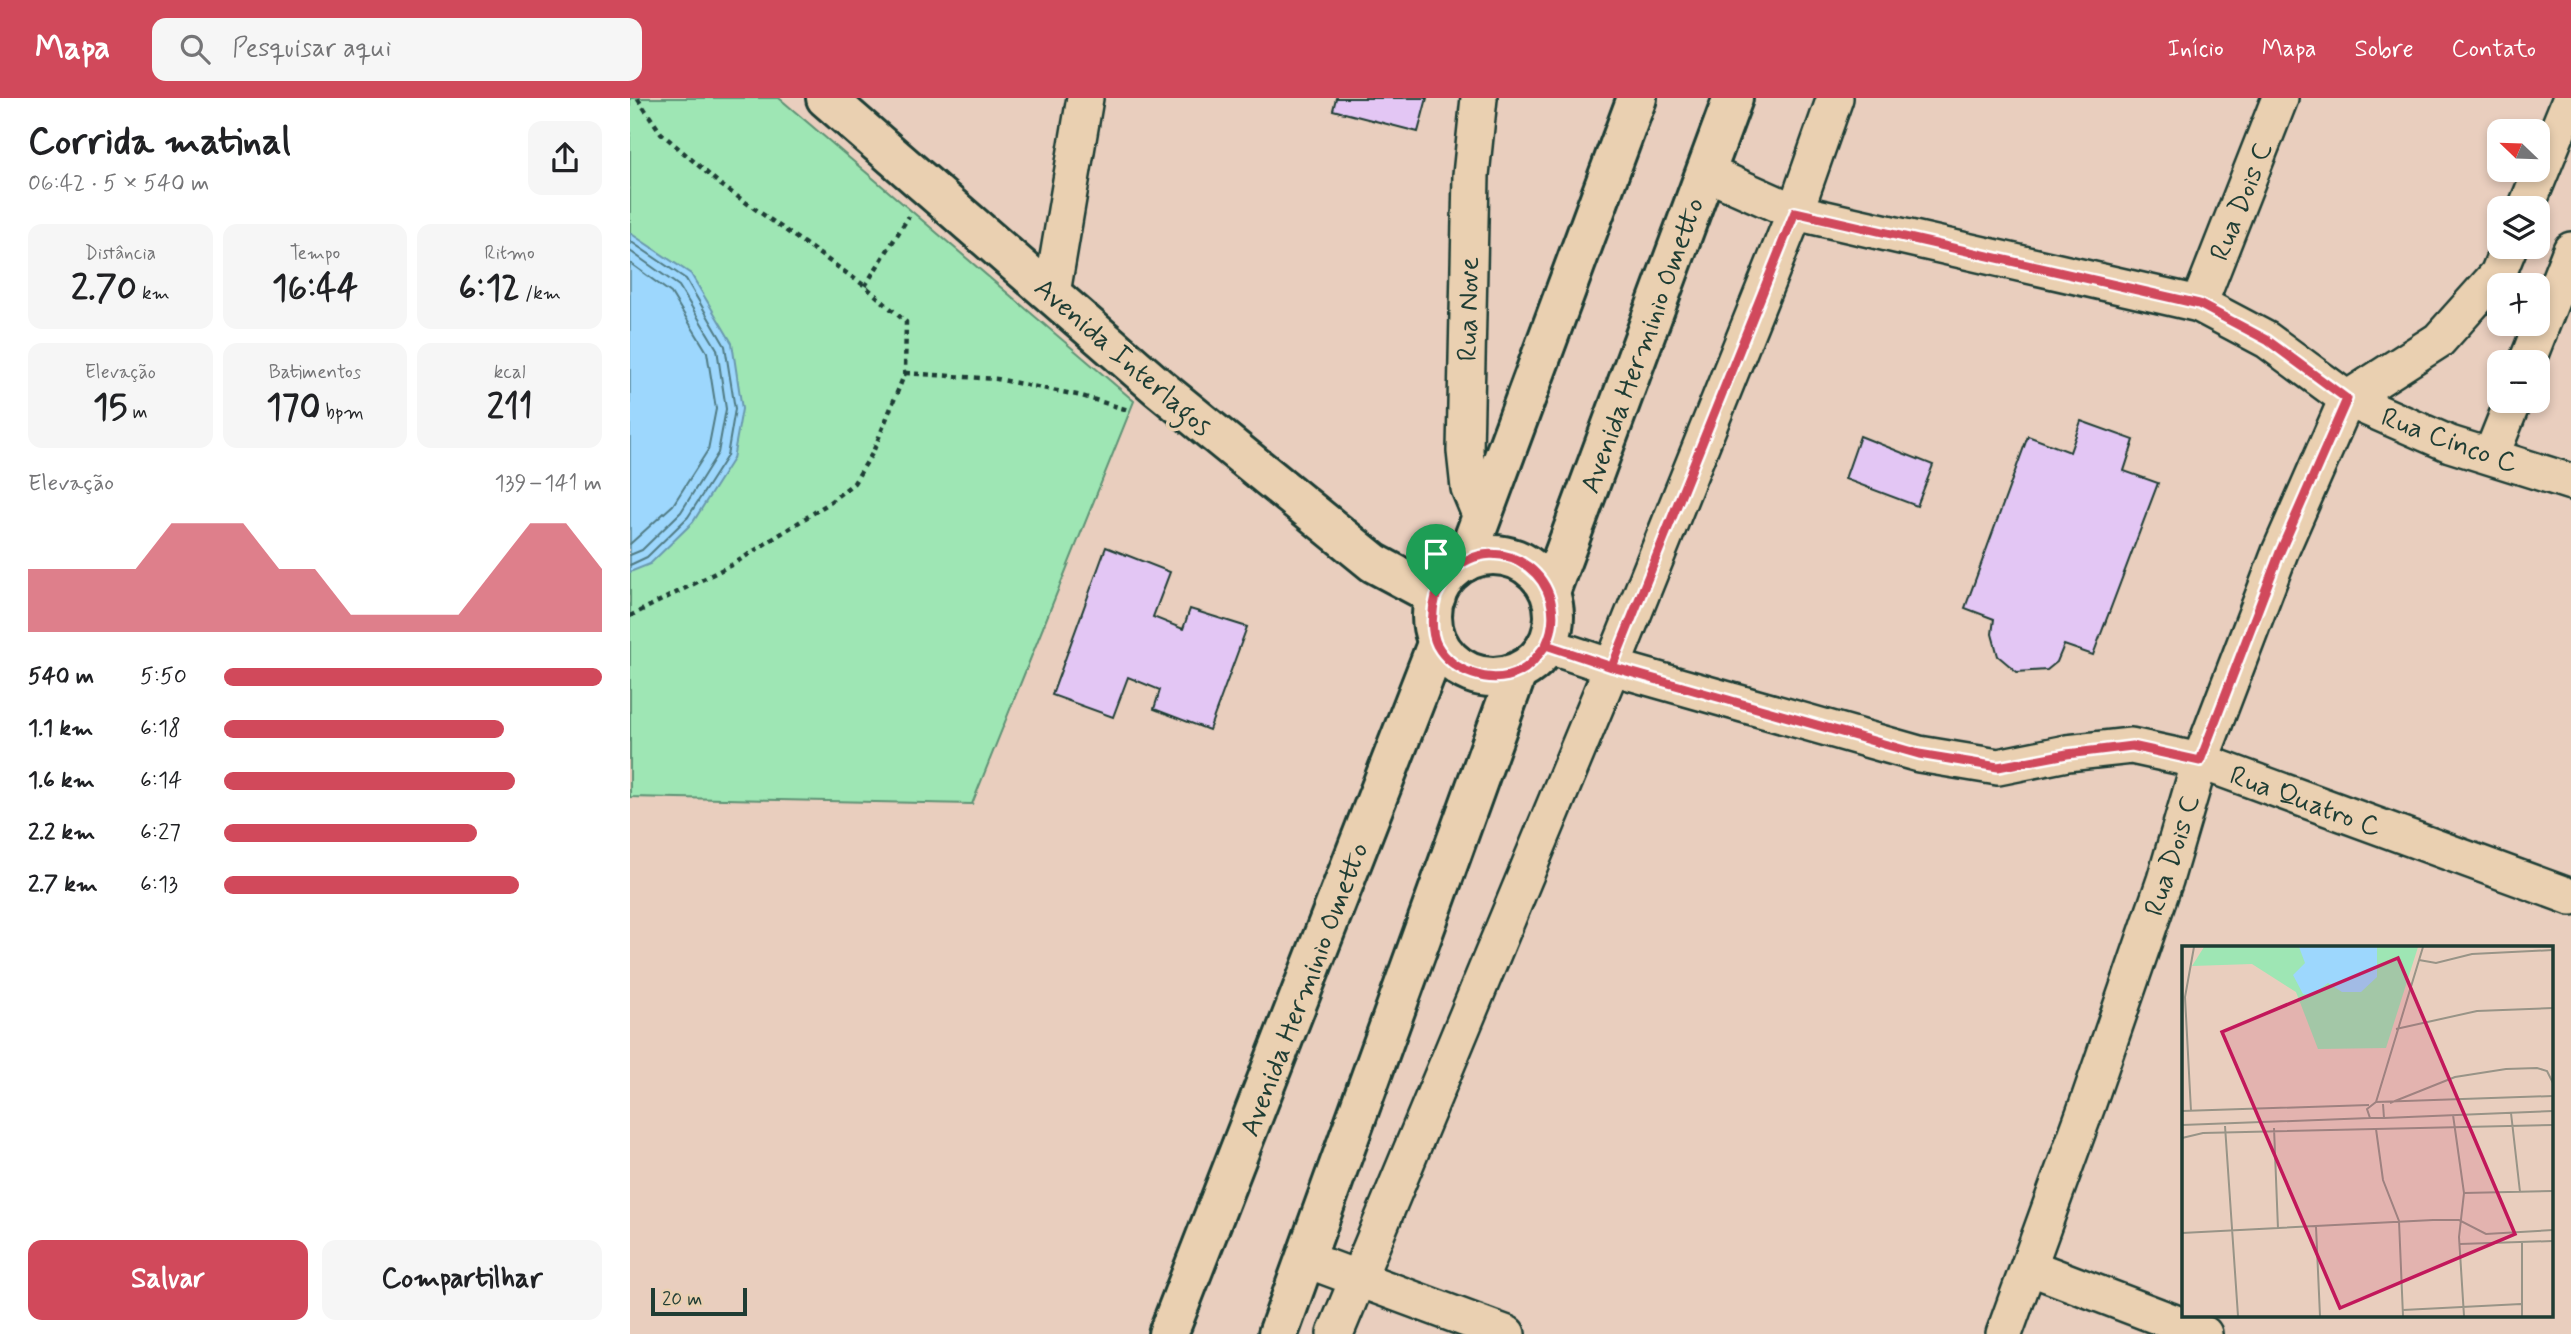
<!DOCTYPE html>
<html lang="pt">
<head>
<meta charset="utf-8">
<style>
  body { margin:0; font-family:Mynerve,sans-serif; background:#f6f6f6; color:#202124; height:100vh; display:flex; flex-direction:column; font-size:26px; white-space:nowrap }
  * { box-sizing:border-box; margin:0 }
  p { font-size:23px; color:#757577 }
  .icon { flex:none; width:38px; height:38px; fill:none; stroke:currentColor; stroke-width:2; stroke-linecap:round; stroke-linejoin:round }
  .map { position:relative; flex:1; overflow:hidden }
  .details { display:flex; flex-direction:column; background:#fff; width:630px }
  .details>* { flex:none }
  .needle { width:46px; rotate:293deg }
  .buttons { position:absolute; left:1857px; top:21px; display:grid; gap:14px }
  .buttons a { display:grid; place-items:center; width:63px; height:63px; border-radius:14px; background:#fff; box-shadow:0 4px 10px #0003; font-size:35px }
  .scale { position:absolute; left:21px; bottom:18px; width:96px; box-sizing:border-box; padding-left:7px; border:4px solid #1f3d34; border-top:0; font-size:19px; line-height:24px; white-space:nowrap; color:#1f3d34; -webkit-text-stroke:5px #ead0b1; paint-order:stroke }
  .pin { position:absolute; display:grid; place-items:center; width:60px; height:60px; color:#fff; margin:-72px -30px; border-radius:50% 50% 50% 0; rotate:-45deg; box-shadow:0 0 7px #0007 }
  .pin .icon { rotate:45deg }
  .round { display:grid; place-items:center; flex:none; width:74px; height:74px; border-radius:14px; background:#f6f6f6 }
  .summary { display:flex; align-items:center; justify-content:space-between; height:119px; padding:0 28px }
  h1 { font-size:38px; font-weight:700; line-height:52px }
  .metrics { display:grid; grid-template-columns:repeat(3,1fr); gap:10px; height:119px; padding:7px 28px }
  .metrics div { display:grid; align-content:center; border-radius:14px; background:#f6f6f6; text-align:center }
  .metrics b { font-size:35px; font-weight:700 }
  .metrics small { font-size:19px; font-weight:400 }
  .metrics p { font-size:19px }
  .chart { height:196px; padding:14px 28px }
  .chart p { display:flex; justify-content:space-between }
  .chart svg { width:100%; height:126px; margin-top:7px; fill:#d1495b; opacity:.7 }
  .action { display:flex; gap:14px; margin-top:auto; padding:14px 28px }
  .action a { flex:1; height:80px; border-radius:14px; background:#d1495b; color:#fff; font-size:28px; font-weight:700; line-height:80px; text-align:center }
  .action a+a { background:#f6f6f6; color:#202124 }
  ul { padding:0 28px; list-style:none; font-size:23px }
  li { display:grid; grid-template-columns:112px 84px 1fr; align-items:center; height:52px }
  li i { height:18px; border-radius:9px; background:#d1495b }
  header { display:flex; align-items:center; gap:42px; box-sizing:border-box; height:98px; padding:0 35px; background:#d1495b; color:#fff }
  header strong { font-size:33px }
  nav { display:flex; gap:38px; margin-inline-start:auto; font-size:24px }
  .search { width:490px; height:63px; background:#f6f6f6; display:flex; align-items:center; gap:18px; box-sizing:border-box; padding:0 24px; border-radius:14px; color:#757577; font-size:26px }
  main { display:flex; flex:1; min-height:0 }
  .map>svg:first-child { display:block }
</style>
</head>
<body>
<header>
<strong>Mapa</strong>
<div class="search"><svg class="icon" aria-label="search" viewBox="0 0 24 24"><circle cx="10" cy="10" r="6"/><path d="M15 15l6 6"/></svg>Pesquisar aqui</div>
<nav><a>Início</a><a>Mapa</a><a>Sobre</a><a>Contato</a></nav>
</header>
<main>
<section class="details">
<div class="summary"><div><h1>Corrida matinal</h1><p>06:42 · 5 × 540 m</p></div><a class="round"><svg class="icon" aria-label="share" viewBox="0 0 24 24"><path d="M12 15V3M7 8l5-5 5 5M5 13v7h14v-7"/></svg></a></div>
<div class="metrics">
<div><p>Distância</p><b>2.70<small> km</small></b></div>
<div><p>Tempo</p><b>16:44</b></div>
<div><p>Ritmo</p><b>6:12<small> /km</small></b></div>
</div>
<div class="metrics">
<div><p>Elevação</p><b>15<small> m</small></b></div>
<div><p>Batimentos</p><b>170<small> bpm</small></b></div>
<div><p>kcal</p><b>211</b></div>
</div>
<div class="chart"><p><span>Elevação</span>139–141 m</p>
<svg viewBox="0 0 160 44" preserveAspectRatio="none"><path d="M0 44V22L10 22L20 22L30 22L40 6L50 6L60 6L70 22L80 22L90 38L100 38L110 38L120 38L130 22L140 6L150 6L160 22V44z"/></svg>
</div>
<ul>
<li><b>540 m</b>5:50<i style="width:100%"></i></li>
<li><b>1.1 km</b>6:18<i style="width:74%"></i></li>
<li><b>1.6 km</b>6:14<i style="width:77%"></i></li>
<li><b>2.2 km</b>6:27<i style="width:67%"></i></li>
<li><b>2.7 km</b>6:13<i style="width:78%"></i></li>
</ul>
<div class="action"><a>Salvar</a><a>Compartilhar</a></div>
</section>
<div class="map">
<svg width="1941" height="1236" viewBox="0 0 1941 1236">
  <rect width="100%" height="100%" fill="#e9cebe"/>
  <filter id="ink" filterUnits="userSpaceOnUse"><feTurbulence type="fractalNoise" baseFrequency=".0143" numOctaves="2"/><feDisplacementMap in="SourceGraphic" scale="14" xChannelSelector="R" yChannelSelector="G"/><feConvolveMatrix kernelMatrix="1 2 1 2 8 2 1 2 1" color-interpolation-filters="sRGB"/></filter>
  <g filter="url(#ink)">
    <!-- green -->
    <polygon fill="#9ee6b4" stroke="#5e9274" stroke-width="2" points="0,0 149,0 504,303 342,706 0,699"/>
    <!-- water -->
    <polygon fill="#9dd7fd" stroke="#6b99ad" stroke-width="2" points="0,135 61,176 102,245 112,311 103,361 63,424 20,466 0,474"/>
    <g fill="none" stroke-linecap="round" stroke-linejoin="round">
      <!-- shore -->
      <g stroke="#517b84" stroke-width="2">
        <polyline points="0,143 56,181 95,248 105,311 97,358 58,419 17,459 0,467"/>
        <polyline points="0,153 49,188 87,251 96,311 88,355 51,414 12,452 0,457"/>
        <polyline points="0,165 41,195 77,254 86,311 78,352 43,407 0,446"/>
      </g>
    </g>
    <!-- building -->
    <g fill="#e3c6f4" stroke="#1f3d34" stroke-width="2">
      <polygon points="706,0 797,0 788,34 703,12"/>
      <polygon points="1451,323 1504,342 1494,373 1528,385 1463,557 1434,547 1427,564 1417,572 1387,574 1368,558 1362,536 1364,521 1335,510 1398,338 1440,354"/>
      <polygon points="1230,338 1303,367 1287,408 1215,381"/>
      <polygon points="476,449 540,474 523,519 553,531 560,511 617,529 579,632 524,611 530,592 498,579 483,619 422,597"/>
    </g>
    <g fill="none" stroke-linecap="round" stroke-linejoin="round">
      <defs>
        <g id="street">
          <polyline points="849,0 841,77 835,353 839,390 851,419"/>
          <polyline points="1075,74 1165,114 1569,206 1637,242 1717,301 1820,346 1941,384"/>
          <polyline points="1896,110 1941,0"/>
          <polyline points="422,195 455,0"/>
          <polyline points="1569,206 1650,0"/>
          <polyline points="1897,264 1941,152"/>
          <polyline points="1861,358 1883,303"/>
          <polyline points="916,547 982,569 1289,656 1368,669 1437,655 1501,648 1570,663 1941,799"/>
          <polyline points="675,1161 877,1236"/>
          <polyline points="1399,1169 1574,1236"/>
          <polyline points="705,1236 982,569 1165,114 1205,0"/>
          <polyline points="1374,1236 1458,1005 1535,782 1570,663 1650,454 1717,301 1809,242 1868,176 1879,149"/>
        </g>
        <g id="secondary">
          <polyline points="196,0 528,289 744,465 806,498"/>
          <circle cx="863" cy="518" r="61"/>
          <polyline points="835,464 1007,0"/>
          <polyline points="920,494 1103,0"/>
          <polyline points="538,1236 807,546"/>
          <polyline points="648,1236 887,575"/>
        </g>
      </defs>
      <!-- street casing -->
      <use href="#street" stroke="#1f3d34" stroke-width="40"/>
      <!-- secondary casing -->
      <use href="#secondary" stroke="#1f3d34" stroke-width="44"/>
      <!-- path -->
      <g stroke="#1f3d34" stroke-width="4.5" stroke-dasharray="5 5" stroke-linecap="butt">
        <polyline points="235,188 279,118"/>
        <polyline points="275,275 367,281 452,298 498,312"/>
        <polyline points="0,518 105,465 196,407 224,385 243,354 275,275 276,224 235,188 91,87 31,35 7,0"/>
      </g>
      <!-- street -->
      <use href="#street" stroke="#ead0b1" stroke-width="35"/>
      <!-- secondary -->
      <use href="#secondary" stroke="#ead0b1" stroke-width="38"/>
    </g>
  </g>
  <g fill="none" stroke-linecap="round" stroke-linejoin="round" filter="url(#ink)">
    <defs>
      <path id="route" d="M 806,498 C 802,512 800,533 807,547 C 822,574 861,588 889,574 C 901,568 908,557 916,547 L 982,569 L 1289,656 L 1368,669 L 1437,656 L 1502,648 L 1570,663 L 1650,454 L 1717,301 L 1637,242 L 1569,206 L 1165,114 L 982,569 L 916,547 C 946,484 870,425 820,475 C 814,481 810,491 806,498"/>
    </defs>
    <!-- route casing -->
    <use href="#route" stroke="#fff" stroke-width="14"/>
    <!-- route -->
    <use href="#route" stroke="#d1495b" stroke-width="9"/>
  </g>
  <g text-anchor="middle" stroke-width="7" stroke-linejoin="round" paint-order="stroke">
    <!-- street labels -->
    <g font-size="28" fill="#1f3d34" stroke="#ead0b1">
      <text transform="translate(1610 103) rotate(-68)" y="10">Rua Dois C</text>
      <text transform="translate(837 211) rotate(-89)" y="10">Rua Nove</text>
      <text transform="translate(1011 247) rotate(-70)" y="10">Avenida Herminio Ometto</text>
      <text transform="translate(494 258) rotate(41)" y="10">Avenida Interlagos</text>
      <text transform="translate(1820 341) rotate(20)" y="10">Rua Cinco C</text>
      <text transform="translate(1676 702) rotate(20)" y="10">Rua Quatro C</text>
      <text transform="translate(1541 757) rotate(-72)" y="10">Rua Dois C</text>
      <text transform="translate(673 891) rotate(-69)" y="10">Avenida Herminio Ometto</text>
    </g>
  </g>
  <!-- overview -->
  <g transform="translate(1552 848)">
    <rect width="371" height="371" fill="#e9cebe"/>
    <path d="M 22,1 L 236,1 L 204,102 L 136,103 L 114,46 L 70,18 L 10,20 Z" fill="#9ee6b4"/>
    <path d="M 117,1 L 195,1 L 195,31 L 179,46 L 160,46 L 146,37 L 130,49 L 121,48 L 111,29 L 123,17 Z" fill="#9dd7fd"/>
    <path fill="none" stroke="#989487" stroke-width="2" d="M 237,14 L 254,17 L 290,8 L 371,4M 214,83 L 295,65 L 371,62M 194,156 L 241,1M 208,157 L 273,131 L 324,123 L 355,122 L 365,125 L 371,137M 201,158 L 202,172 L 188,172 L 185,163 L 194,156 L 371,150M 0,165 L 187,159M 9,165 L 3,51 L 12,1M 329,167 L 338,246M 271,169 L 282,247 L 277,291 L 282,370M 202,172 L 371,165M 0,179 L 188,172M 43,180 L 56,370M 92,182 L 96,283M 194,183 L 201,234 L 217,275 L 221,370M 0,192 L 21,187 L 371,179M 282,247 L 371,245M 134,281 L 138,370M 0,287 L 251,274 L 277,274 L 304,288 L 371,284M 340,296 L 340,370M 278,298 L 371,295M 221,364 L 339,358"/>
    <path fill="#c2185b" fill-opacity="0.15" stroke="#c2185b" stroke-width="3.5" d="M 216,12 L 333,288 L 158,362 L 40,86 Z"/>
    <rect width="371" height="371" fill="none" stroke="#1f3d34" stroke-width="3.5"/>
  </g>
</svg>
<div class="buttons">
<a><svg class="needle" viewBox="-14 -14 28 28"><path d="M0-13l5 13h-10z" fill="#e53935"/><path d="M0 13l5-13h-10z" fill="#757577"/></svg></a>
<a><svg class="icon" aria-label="layers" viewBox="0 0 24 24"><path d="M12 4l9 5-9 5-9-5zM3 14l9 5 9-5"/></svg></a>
<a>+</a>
<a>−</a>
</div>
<div class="scale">20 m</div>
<div class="pin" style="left:806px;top:498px;background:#1e9e55"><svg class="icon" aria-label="arrive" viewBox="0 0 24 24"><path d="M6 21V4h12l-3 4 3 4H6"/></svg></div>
</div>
</main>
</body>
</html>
